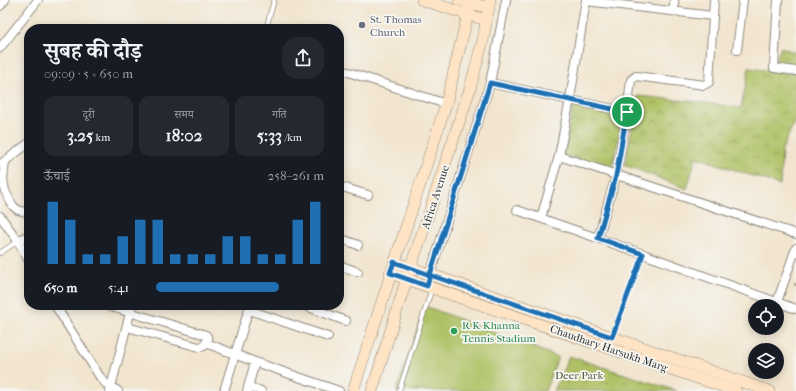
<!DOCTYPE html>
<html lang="hi">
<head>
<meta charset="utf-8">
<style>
  body { margin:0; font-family:"IM FELL French Canon","Noto Serif Devanagari",serif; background:#242831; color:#f1f3f6; height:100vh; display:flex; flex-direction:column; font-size:15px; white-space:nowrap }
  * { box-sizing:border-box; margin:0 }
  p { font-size:13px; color:#9ea1a6 }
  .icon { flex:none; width:22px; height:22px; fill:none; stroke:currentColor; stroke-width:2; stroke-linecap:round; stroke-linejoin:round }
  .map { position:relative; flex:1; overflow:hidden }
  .panel { position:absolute; left:24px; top:24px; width:320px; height:286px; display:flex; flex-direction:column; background:#171b24; border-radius:16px; box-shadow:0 2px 10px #0003 }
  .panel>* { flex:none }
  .fabs { position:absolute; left:748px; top:299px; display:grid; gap:8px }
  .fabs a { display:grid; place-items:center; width:36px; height:36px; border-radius:50%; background:#171b24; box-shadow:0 2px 10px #0003; font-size:20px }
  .pin { position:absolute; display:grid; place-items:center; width:34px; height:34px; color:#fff; margin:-17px; border:2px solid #fff; border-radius:50%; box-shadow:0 1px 4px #0007 }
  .round { display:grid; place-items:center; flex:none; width:42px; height:42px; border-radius:16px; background:#242831 }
  .head { display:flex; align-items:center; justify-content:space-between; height:68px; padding:0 20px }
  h1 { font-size:22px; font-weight:700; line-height:30px }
  .figures { display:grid; grid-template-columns:repeat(3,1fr); gap:6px; height:68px; padding:4px 20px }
  .figures div { display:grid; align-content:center; border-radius:10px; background:#242831; text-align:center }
  .figures b { font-size:17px; font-weight:700 }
  .figures small { font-size:11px; font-weight:400 }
  .figures p { font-size:11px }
  .chart { height:112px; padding:8px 20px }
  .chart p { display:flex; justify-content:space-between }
  .chart svg { width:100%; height:72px; margin-top:4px; stroke:#1f6fb2; stroke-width:6 }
  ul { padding:0 20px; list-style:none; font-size:13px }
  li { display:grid; grid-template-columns:64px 48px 1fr; align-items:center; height:30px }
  li i { height:10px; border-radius:5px; background:#1f6fb2 }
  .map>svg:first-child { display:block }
</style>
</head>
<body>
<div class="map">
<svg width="796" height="391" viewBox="0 0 796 391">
  <defs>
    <pattern id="park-crowns" width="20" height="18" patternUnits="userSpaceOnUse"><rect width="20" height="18" fill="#afc165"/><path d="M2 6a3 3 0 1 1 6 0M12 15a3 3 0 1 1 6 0" fill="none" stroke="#8f9d53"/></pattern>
  </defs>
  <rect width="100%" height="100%" fill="#f6f6f2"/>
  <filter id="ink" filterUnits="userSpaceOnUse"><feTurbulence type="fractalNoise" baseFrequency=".025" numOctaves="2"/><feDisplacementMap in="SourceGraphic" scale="8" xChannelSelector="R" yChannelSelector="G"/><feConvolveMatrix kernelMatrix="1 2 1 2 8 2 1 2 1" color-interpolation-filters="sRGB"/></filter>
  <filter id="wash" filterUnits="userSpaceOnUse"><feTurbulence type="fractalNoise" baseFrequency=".012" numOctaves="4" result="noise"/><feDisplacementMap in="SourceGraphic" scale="16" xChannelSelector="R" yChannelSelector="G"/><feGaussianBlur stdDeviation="0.9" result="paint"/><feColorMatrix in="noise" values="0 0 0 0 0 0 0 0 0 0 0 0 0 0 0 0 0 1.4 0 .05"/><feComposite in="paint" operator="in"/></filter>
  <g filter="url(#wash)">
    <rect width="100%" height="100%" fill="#f2e5cf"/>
    <!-- park -->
    <g fill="url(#park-crowns)" stroke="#6d7648">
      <polygon points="781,47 796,53 796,118 782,150 780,185 696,157 687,189 625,165 638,96 698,102 741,108 749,68 772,71"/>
      <polygon points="574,104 625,114 611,170 563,155"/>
      <polygon points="569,356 677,391 554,391"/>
    </g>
    <!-- garden -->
    <polygon fill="#afc165" stroke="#6d7648" points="425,306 558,357 545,391 396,391"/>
  </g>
  <g filter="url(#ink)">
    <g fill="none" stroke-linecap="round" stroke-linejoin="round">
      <defs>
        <g id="lane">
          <polyline points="266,29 274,0"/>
          <polyline points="0,253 18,241"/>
          <polyline points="615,328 643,254"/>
          <polyline points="399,391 432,288"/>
        </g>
        <g id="street">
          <polyline points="778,0 774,68 796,71"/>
          <polyline points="586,1 713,16"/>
          <polyline points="0,6 5,0"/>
          <polyline points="674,11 674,0"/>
          <polyline points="0,48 38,0"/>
          <polyline points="737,50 743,0"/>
          <polyline points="339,71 348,72 446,104"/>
          <polyline points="490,83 627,112"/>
          <polyline points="559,156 796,234"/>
          <polyline points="5,161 3,179 5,191 13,206 18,210 29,213"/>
          <polyline points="1,164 29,143"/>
          <polyline points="339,186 368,195"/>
          <polyline points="517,210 643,254 796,309"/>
          <polyline points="0,216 18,241 29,261"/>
          <polyline points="541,218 559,156 570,99 586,0"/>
          <polyline points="339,238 358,245"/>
          <polyline points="598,238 616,176 627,112 631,80 636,76 704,85 709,82 714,0"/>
          <polyline points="18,241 29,235"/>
          <polyline points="339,265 358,272"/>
          <polyline points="429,278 490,83 506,0"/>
          <polyline points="777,302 796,248"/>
          <polyline points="55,305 100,377 107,385 118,391"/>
          <polyline points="105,305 206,335 208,339 204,346 199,347 127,327"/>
          <polyline points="303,305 346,321"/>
          <polyline points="249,310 328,337"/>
          <polyline points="206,343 255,362 339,391"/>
          <polyline points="249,387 261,391"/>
          <polyline points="110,391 132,305"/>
          <polyline points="224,391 250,305"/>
          <polyline points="247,391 255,362"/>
        </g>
        <g id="secondary">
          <polyline points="422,0 486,20"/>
          <polyline points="459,0 489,8"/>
          <polyline points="394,262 769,391"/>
          <polyline points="390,273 432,288 736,391"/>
          <polyline points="353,391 446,104 468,14 470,0"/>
          <polyline points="372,391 410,268 418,246 469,92 483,40 490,0"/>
        </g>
      </defs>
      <!-- lane casing -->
      <use href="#lane" stroke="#8e887d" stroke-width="5.5"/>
      <!-- street casing -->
      <use href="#street" stroke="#8e887d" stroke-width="10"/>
      <!-- secondary casing -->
      <use href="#secondary" stroke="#8e887d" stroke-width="12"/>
      <!-- path -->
      <polyline stroke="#8e887d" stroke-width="1.5" stroke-dasharray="3 3" stroke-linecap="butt" points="795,283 795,286 796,289"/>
      <!-- lane -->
      <use href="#lane" stroke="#fff" stroke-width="4"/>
      <!-- street -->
      <use href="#street" stroke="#fff" stroke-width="8"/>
      <!-- secondary -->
      <use href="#secondary" stroke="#fee4c5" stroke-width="11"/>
    </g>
  </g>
  <g fill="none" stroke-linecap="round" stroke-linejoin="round" filter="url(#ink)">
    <defs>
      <polyline id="route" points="627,112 490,83 430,275 394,262 390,273 427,286 430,275 612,337 643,254 598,238 616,176 627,112"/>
    </defs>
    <!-- route casing -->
    <use href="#route" stroke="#fff" stroke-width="8"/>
    <!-- route -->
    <use href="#route" stroke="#1f6fb2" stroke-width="5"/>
  </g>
  <!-- markers -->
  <circle fill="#6b7280" stroke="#f6f6f2" stroke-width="1.5" cx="362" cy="25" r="4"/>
  <circle fill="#2e9e5b" stroke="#f6f6f2" stroke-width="1.5" cx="454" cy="331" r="4"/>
  <g text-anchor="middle" stroke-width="3.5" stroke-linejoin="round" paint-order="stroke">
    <!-- worship labels -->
    <g font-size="11" fill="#5b616d" stroke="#f6f6f2" text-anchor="start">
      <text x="370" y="23">St. Thomas<tspan x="370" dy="13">Church</tspan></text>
    </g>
    <!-- street labels -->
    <g font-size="11" fill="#2b2b2b" stroke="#f6f6f2">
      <text transform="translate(435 197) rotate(-72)" y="4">Africa Avenue</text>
      <text transform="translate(609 348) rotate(19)" y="4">Chaudhary Harsukh Marg</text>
    </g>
    <!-- leisure labels -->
    <g font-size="11" fill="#27864d" stroke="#f6f6f2" text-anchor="start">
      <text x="462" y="329">R K Khanna<tspan x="462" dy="13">Tennis Stadium</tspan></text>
    </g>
    <!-- park labels -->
    <g font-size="11" fill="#53583c" stroke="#f6f6f2">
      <text x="579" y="379">Deer Park</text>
    </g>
  </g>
</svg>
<div class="fabs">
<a><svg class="icon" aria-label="locate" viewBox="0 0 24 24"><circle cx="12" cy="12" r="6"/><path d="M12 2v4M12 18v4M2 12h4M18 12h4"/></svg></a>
<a><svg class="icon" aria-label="layers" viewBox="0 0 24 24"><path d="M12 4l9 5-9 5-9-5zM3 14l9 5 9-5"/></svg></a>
</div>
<div class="pin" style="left:627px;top:112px;background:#1e9e55"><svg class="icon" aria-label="arrive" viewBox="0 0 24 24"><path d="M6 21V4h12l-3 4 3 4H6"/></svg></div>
<section class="panel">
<div class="head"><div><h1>सुबह की दौड़</h1><p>09:09 · 5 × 650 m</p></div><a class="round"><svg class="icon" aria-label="share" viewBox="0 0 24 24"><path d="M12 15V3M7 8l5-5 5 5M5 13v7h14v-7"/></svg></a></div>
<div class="figures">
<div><p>दूरी</p><b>3.25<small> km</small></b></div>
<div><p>समय</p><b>18:02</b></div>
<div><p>गति</p><b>5:33<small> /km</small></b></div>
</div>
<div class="chart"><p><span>ऊँचाई</span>258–261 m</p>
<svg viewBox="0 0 160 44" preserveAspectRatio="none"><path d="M5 44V6M15 44V17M25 44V38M35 44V38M45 44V27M55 44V17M65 44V17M75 44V38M85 44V38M95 44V38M105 44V27M115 44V27M125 44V38M135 44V38M145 44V17M155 44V6"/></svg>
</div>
<ul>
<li><b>650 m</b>5:41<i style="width:73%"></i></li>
</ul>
</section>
</div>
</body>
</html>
